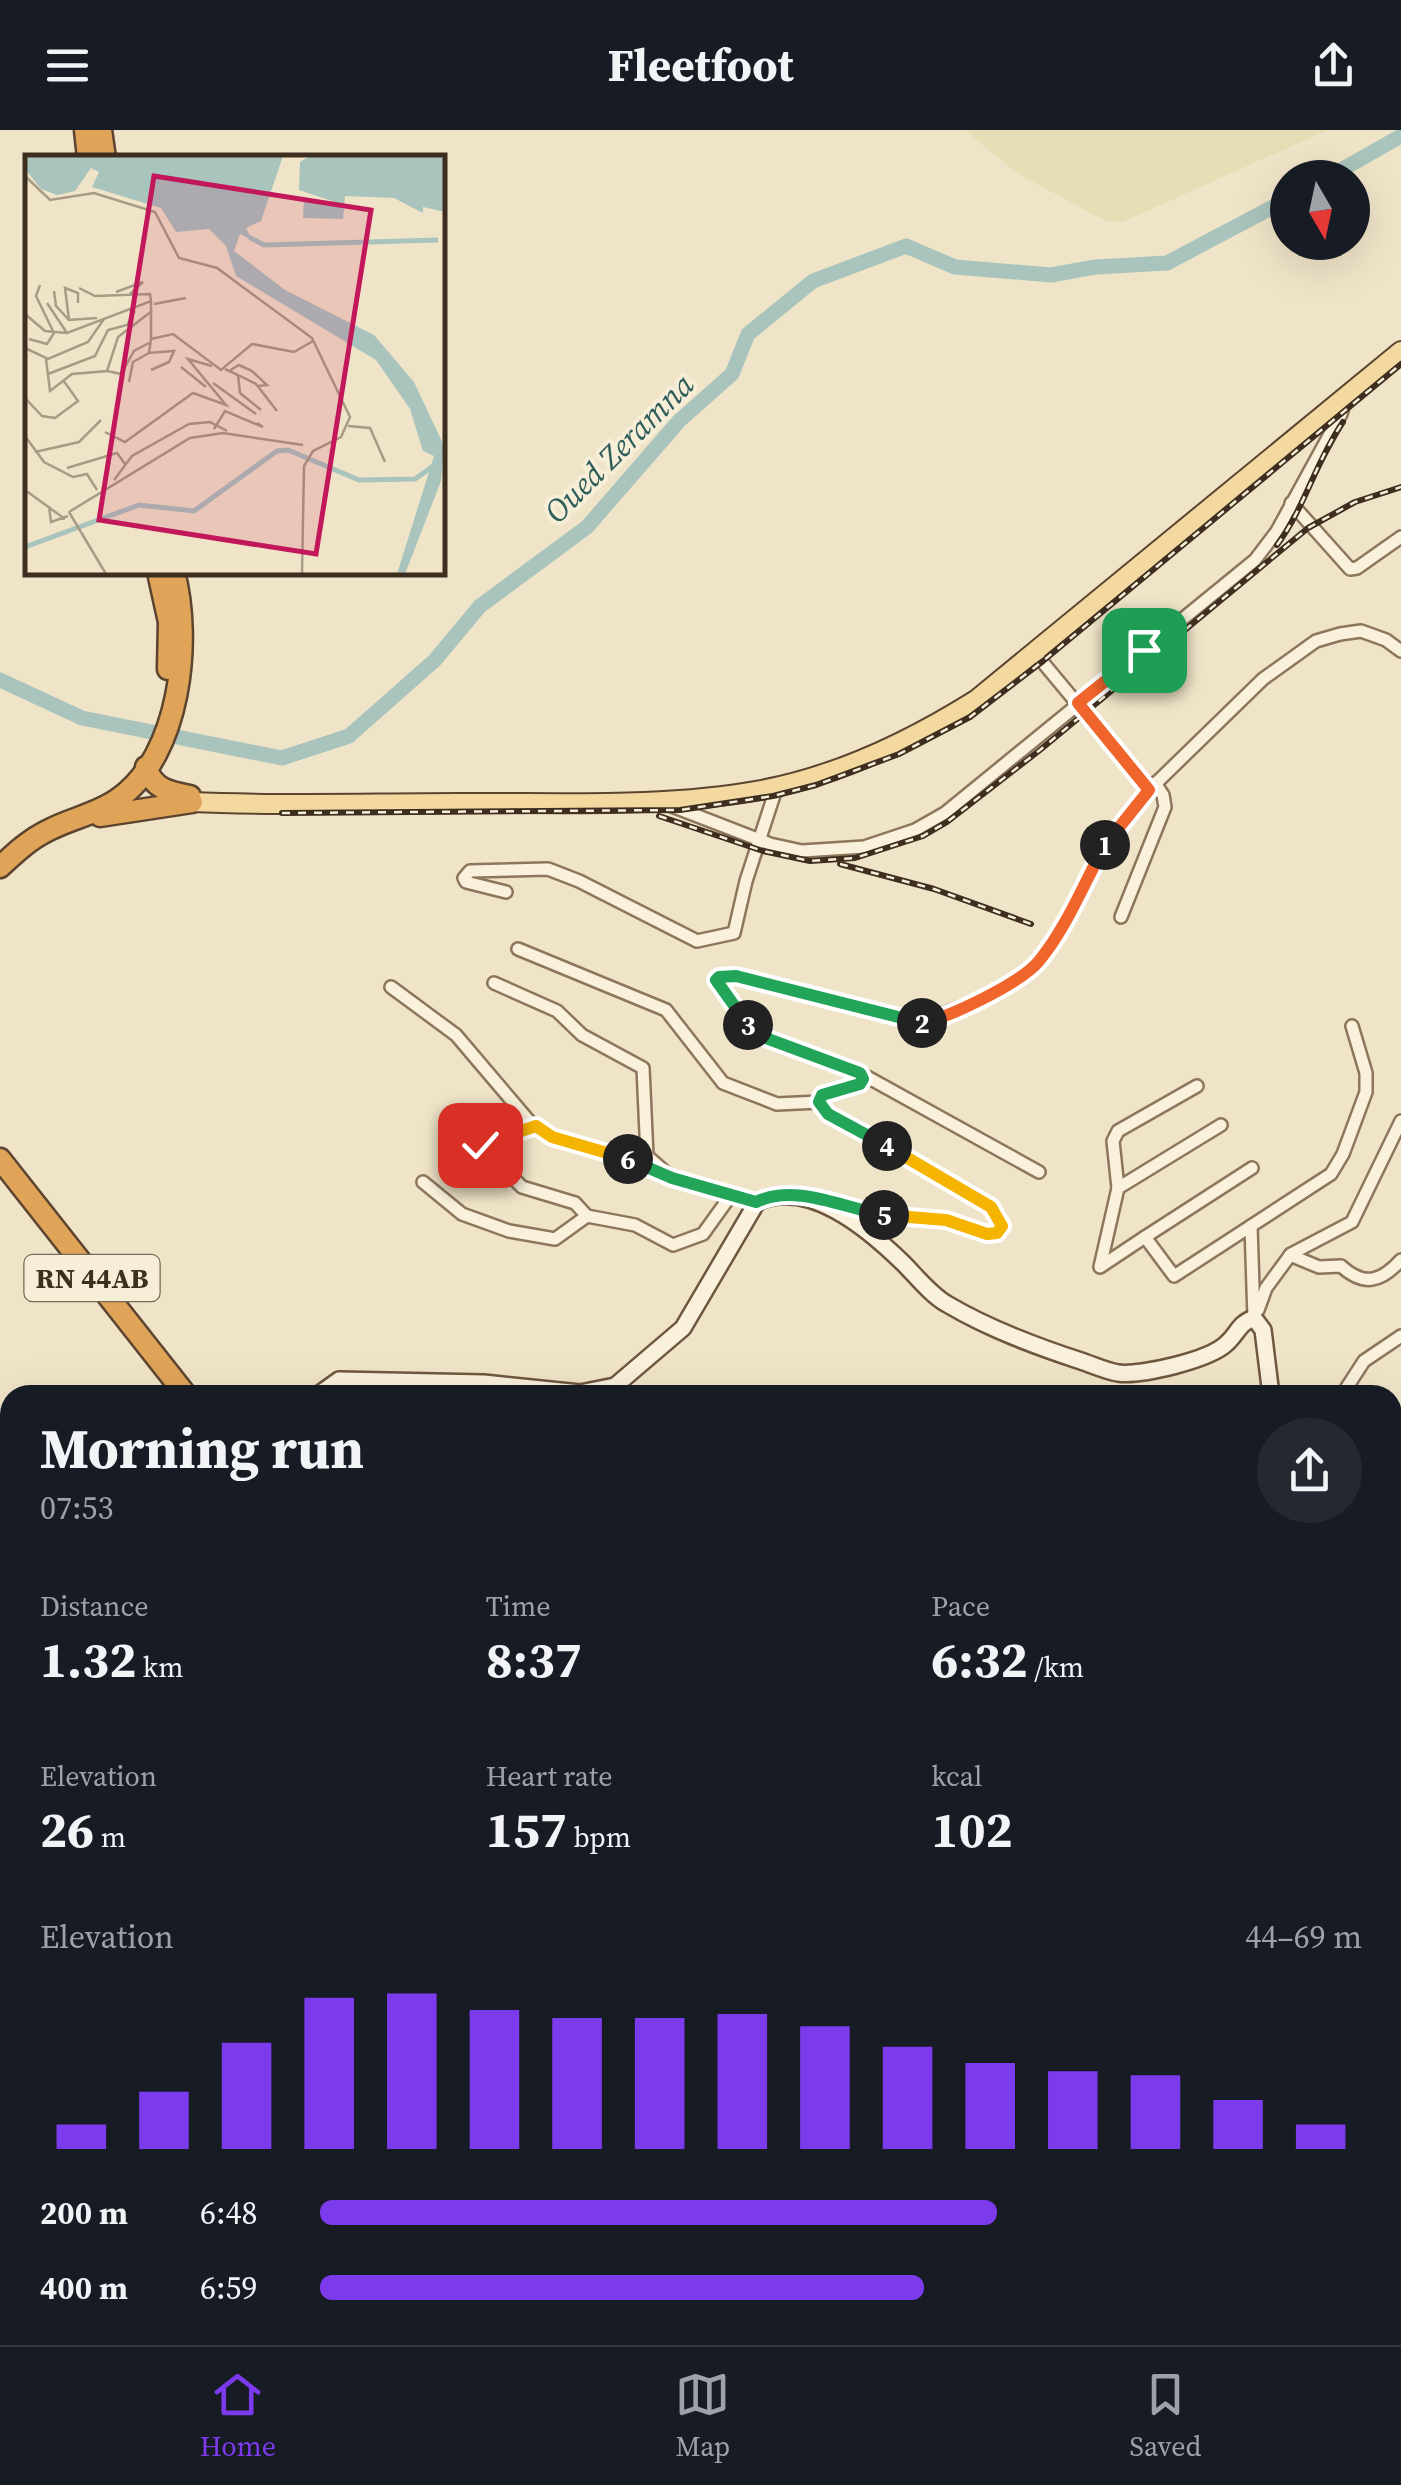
<!DOCTYPE html>
<html lang="en">
<head>
<meta charset="utf-8">
<style>
  body { margin:0; font-family:"Source Serif 4",serif; background:#242831; color:#f1f3f6; height:100vh; display:flex; flex-direction:column; font-size:38px; white-space:nowrap }
  * { box-sizing:border-box; margin:0 }
  p { font-size:32px; color:#9ea1a6 }
  .icon { flex:none; width:55px; height:55px; fill:none; stroke:currentColor; stroke-width:2; stroke-linecap:round; stroke-linejoin:round }
  .map { position:relative; flex:1; overflow:hidden }
  .sheet { position:absolute; left:0px; top:1255px; width:1402px; height:960px; display:flex; flex-direction:column; background:#171b24; border-radius:30px 30px 0 0; box-shadow:0 10px 40px #0002 }
  .sheet>* { flex:none }
  .needle { width:65px; rotate:171deg }
  .fabs { position:absolute; left:1270px; top:30px; display:grid; gap:20px }
  .fabs a { display:grid; place-items:center; width:100px; height:100px; border-radius:50%; background:#171b24; box-shadow:0 10px 40px #0002; font-size:50px }
  .pin { position:absolute; display:grid; place-items:center; width:85px; height:85px; color:#fff; margin:-42px; border-radius:20px; box-shadow:0 5px 15px #0006 }
  .km { position:absolute; width:50px; height:50px; margin:-25px; border-radius:50%; background:#222; color:#fff; font-size:28px; line-height:50px; text-align:center }
  .round { display:grid; place-items:center; flex:none; width:105px; height:105px; border-radius:52px; background:#242831 }
  .overview { display:flex; align-items:center; justify-content:space-between; height:170px; padding:0 40px }
  h1 { font-size:55px; font-weight:700; line-height:75px }
  .figures { display:grid; grid-template-columns:repeat(3,1fr); gap:15px; height:170px; padding:10px 40px }
  .figures div { display:grid; align-content:center }
  .figures b { font-size:50px; font-weight:700 }
  .figures small { font-size:28px; font-weight:400 }
  .figures p { font-size:28px }
  .chart { height:280px; padding:20px 40px }
  .chart p { display:flex; justify-content:space-between }
  .chart svg { width:100%; height:180px; margin-top:10px; stroke:#7c3aed; stroke-width:6 }
  ul { padding:0 40px; list-style:none; font-size:32px }
  li { display:grid; grid-template-columns:160px 120px 1fr; align-items:center; height:75px }
  li i { height:25px; border-radius:12px; background:#7c3aed }
  header { display:flex; justify-content:space-between; align-items:center; height:130px; padding:0 40px; background:#171b24; font-size:45px; font-weight:700 }
  .tabs { display:flex; justify-content:space-around; align-items:center; height:140px; border-top:2px solid #363941; background:#171b24; font-size:28px; color:#9ea1a6 }
  .tabs a { display:grid; justify-items:center; gap:5px }
  .tabs .selected { color:#7c3aed }
  .map>svg:first-child { display:block }
</style>
</head>
<body>
<header><svg class="icon" aria-label="menu" viewBox="0 0 24 24"><path d="M4 6h16M4 12h16M4 18h16"/></svg>Fleetfoot<svg class="icon" aria-label="share" viewBox="0 0 24 24"><path d="M12 15V3M7 8l5-5 5 5M5 13v7h14v-7"/></svg></header>
<div class="map">
<svg width="1401" height="2215" viewBox="0 0 1401 2215">
  <rect width="100%" height="100%" fill="#f0e4c8"/>
  <!-- farmland -->
  <polygon fill="#e6deb5" points="965,0 1328,0 1122,92 1105,91 1017,43"/>
  <!-- water -->
  <g fill="#a9c4bc" stroke="#6f938a" stroke-width="2.5">
    <polygon points="0,1365 10,1370 10,1492 0,1488"/>
    <polygon points="1393,2031 1401,2032 1401,2215 651,2215 652,2205 1392,2205"/>
    <polygon points="176,2205 432,2205 433,2215 177,2215"/>
  </g>
  <g fill="none" stroke-linecap="round" stroke-linejoin="round">
    <!-- canal -->
    <polyline stroke="#a9c4bc" stroke-width="9" points="0,2002 10,2000"/>
    <!-- river -->
    <g stroke="#a9c4bc" stroke-width="15">
      <polyline points="1327,48 1401,6"/>
      <polyline points="0,550 82,588 282,628 349,606 435,530 480,476 587,397 679,291 732,244 748,204 813,151 906,116 955,137 1051,145 1095,137 1167,133 1288,69"/>
    </g>
    <defs>
      <g id="street">
        <polyline points="1291,373 1350,439 1357,438 1401,407"/>
        <polyline points="1035,523 1149,660"/>
        <polyline points="664,673 770,714 802,721 864,717 915,700 945,683 1255,430 1277,401 1341,284 1345,270"/>
        <polyline points="506,762 466,752 464,748 470,741 548,739 579,751 697,811 734,803 746,751 777,656"/>
        <polyline points="1121,787 1165,677 1163,665 1155,653"/>
        <polyline points="518,819 666,880 723,953 777,974 819,972"/>
        <polyline points="494,853 557,881 582,905 643,938 647,1026 672,1048 757,1072"/>
        <polyline points="391,857 456,905 529,991 552,1007 632,1030 663,1044"/>
        <polyline points="860,943 1039,1042"/>
        <polyline points="1221,995 1118,1058 1100,1137 1145,1107 1174,1146 1251,1096 1254,1188"/>
        <polyline points="536,996 480,1015 522,1057 575,1073 587,1086 635,1095 673,1115 703,1104 731,1065"/>
        <polyline points="423,1052 462,1084 509,1101 555,1109 587,1086"/>
        <polyline points="1118,1058 1113,1011 1118,1001 1197,956"/>
        <polyline points="831,1073 894,1087 946,1089 987,1104 997,1103 1002,1096 991,1077 828,983 819,972 822,965 860,954 863,949 860,943 755,904 716,850 719,847 736,847 921,893 984,868 1036,836 1055,810 1104,716 1149,660 1263,549 1316,511 1340,504 1361,501 1386,510 1401,521"/>
        <polyline points="1251,1096 1331,1044 1343,1024 1366,962 1366,943 1352,896"/>
        <polyline points="1145,1107 1252,1038"/>
        <path d="M 1290,1125 L 1319,1137 L 1341,1136 C 1364,1157 1381,1152 1401,1130"/>
        <polyline points="1258,1180 1266,1158 1291,1124 1352,1092 1401,991"/>
        <polyline points="1342,1265 1364,1231 1401,1206"/>
        <polyline points="1392,1320 1401,1295"/>
        <polyline points="1392,1399 1401,1398"/>
        <polyline points="1392,1445 1401,1443"/>
        <polyline points="1392,1489 1401,1480"/>
        <polyline points="1392,1539 1401,1533"/>
      </g>
      <g id="secondary">
        <path d="M 318,1265 L 339,1250 L 484,1253 L 580,1263 L 615,1256 L 683,1198 L 757,1072 C 808,1048 867,1098 903,1133 C 916,1146 931,1165 947,1174 C 989,1199 1035,1216 1081,1231 C 1093,1235 1106,1241 1118,1243 C 1141,1246 1210,1230 1227,1213 C 1238,1203 1239,1193 1254,1188 L 1263,1200 L 1271,1265"/>
        <polyline points="1392,1356 1401,1345"/>
      </g>
      <path id="primary" d="M 192,672 C 280,676 369,673 458,673 C 558,672 661,678 761,660 C 836,646 912,610 977,569 L 1401,221"/>
      <g id="highway">
        <polyline points="85,0 88,28"/>
        <polyline points="101,0 105,28"/>
        <polyline points="158,442 169,492 168,539"/>
        <path d="M 146,637 C 153,659 169,662 190,666"/>
        <polyline points="100,686 192,672"/>
        <path d="M 0,737 C 15,723 30,709 49,700 C 72,688 97,684 118,669 C 181,625 192,510 174,442"/>
        <polyline points="0,1029 186,1265"/>
        <polyline points="1392,1986 1401,1987"/>
      </g>
    </defs>
    <!-- street casing -->
    <use href="#street" stroke="#8d765c" stroke-width="16"/>
    <!-- secondary casing -->
    <use href="#secondary" stroke="#6f573f" stroke-width="20"/>
    <!-- primary casing -->
    <use href="#primary" stroke="#5b4430" stroke-width="22"/>
    <!-- highway casing -->
    <use href="#highway" stroke="#5b4430" stroke-width="25"/>
    <!-- street -->
    <use href="#street" stroke="#faf1dc" stroke-width="11"/>
    <!-- secondary -->
    <use href="#secondary" stroke="#faf1dc" stroke-width="15"/>
    <!-- primary -->
    <use href="#primary" stroke="#f3d9a0" stroke-width="18"/>
    <!-- highway -->
    <use href="#highway" stroke="#e0a458" stroke-width="20"/>
    <defs>
      <g id="rail">
        <path d="M 1277,415 C 1305,377 1316,331 1343,292"/>
        <polyline points="282,683 680,680 773,666 816,655 899,624 970,587 1043,531 1401,234"/>
        <polyline points="659,686 763,721 810,731 855,728 923,706 947,692 1040,620 1308,398 1355,372 1401,357"/>
        <polyline points="840,734 934,759 1031,794"/>
      </g>
    </defs>
    <!-- rail casing -->
    <use href="#rail" stroke="#3d2e20" stroke-width="6"/>
    <!-- rail -->
    <use href="#rail" stroke="#f7eed8" stroke-width="2.5" stroke-dasharray="8" stroke-linecap="butt"/>
  </g>
  <g fill="none" stroke-linecap="round" stroke-linejoin="round">
    <defs>
      <polyline id="split-1" points="1105,715 1149,660 1078,573 1144,520"/>
      <path id="split-2" d="M 922,893 C 950,887 1021,853 1039,831 C 1067,797 1084,753 1105,715"/>
      <polyline id="split-3" points="748,895 716,850 719,847 736,846 922,893"/>
      <polyline id="split-4" points="748,895 755,904 860,943 863,949 860,954 822,965 819,972 828,984 887,1016"/>
      <polyline id="split-5" points="884,1085 946,1090 987,1104 997,1103 1002,1096 991,1077 887,1016"/>
      <path id="split-6" d="M 628,1029 L 672,1048 L 756,1072 C 796,1053 843,1078 884,1085"/>
      <polyline id="split-7" points="480,1015 536,996 552,1007 628,1029"/>
    </defs>
    <!-- split-1 casing -->
    <use href="#split-1" stroke="#fff" stroke-width="20"/>
    <!-- split-2 casing -->
    <use href="#split-2" stroke="#fff" stroke-width="20"/>
    <!-- split-3 casing -->
    <use href="#split-3" stroke="#fff" stroke-width="20"/>
    <!-- split-4 casing -->
    <use href="#split-4" stroke="#fff" stroke-width="20"/>
    <!-- split-5 casing -->
    <use href="#split-5" stroke="#fff" stroke-width="20"/>
    <!-- split-6 casing -->
    <use href="#split-6" stroke="#fff" stroke-width="20"/>
    <!-- split-7 casing -->
    <use href="#split-7" stroke="#fff" stroke-width="20"/>
    <!-- split-1 -->
    <use href="#split-1" stroke="#f0652b" stroke-width="12"/>
    <!-- split-2 -->
    <use href="#split-2" stroke="#f0652b" stroke-width="12"/>
    <!-- split-3 -->
    <use href="#split-3" stroke="#22a559" stroke-width="12"/>
    <!-- split-4 -->
    <use href="#split-4" stroke="#22a559" stroke-width="12"/>
    <!-- split-5 -->
    <use href="#split-5" stroke="#f5b400" stroke-width="12"/>
    <!-- split-6 -->
    <use href="#split-6" stroke="#22a559" stroke-width="12"/>
    <!-- split-7 -->
    <use href="#split-7" stroke="#f5b400" stroke-width="12"/>
  </g>
  <g text-anchor="middle" stroke-width="8" stroke-linejoin="round" paint-order="stroke">
    <!-- shield labels -->
    <rect fill="#f7eed8" stroke="#756857" stroke-width="2.5" x="24.5" y="1125" width="135" height="46" rx="8"/>
    <g font-size="28" font-weight="bold" fill="#3d2e20">
      <text x="92" y="1158">RN 44AB</text>
    </g>
    <!-- water labels -->
    <g font-size="32" font-style="italic" fill="#2f5d5a" stroke="#f7eed8">
      <text transform="translate(619 318) rotate(-45)" y="11">Oued Zeramna</text>
    </g>
  </g>
  <!-- overview -->
  <g transform="translate(25 25)">
    <rect width="420" height="420" fill="#f0e4c8"/>
    <path d="M 0,1 L 258,1 L 236,66 L 221,73 L 228,86 L 215,79 L 209,96 L 260,135 L 349,180 L 389,227 L 419,291 L 416,326 L 380,419 L 372,419 L 409,301 L 398,296 L 385,254 L 351,205 L 211,121 L 201,91 L 184,74 L 151,77 L 136,53 L 67,32 L 74,17 L 66,13 L 50,36 L 32,40 L 16,34 L 0,14 ZM 420,1 L 420,57 L 398,52 L 398,58 L 369,43 L 320,41 L 318,64 L 278,63 L 279,44 L 310,47 L 274,35 L 275,7 L 283,2 Z" fill="#a9c4bc"/>
    <path fill="none" stroke="#a9c4bc" stroke-width="5" d="M 224,82 L 239,90 L 413,85M 0,392 L 114,350 L 169,356 L 252,296 L 263,295 L 334,325 L 390,324 L 411,309"/>
    <path fill="none" stroke="#a89b85" stroke-width="2.5" d="M 0,21 L 25,45 L 69,38 L 130,57 L 154,103 L 192,113 L 287,183 L 325,262 L 316,282 L 288,296 L 279,311 L 277,419M 15,130 L 11,141 L 28,176M 54,133 L 70,141 L 125,139 L 126,146M 29,136 L 31,151 L 44,165M 91,137 L 118,127 L 105,139M 22,148 L 42,178M 53,148 L 53,138 L 40,133 L 44,165 L 72,163M 129,149 L 161,143M 0,159 L 20,176 L 42,178 L 126,146 L 126,184 L 148,179 L 196,215 L 227,189 L 269,197 L 288,186M 4,184 L 22,189 L 29,178M 126,184 L 124,198 L 149,196 L 144,207 L 126,215M 0,193 L 23,204 L 63,187 L 79,164M 21,204 L 25,236 L 47,219 L 82,216 L 93,182 L 127,156M 156,212 L 181,232M 200,214 L 213,220 L 215,238 L 236,255M 82,216 L 96,219 L 109,196 L 124,188M 204,216 L 214,210 L 227,216 L 242,230 L 233,231M 23,219 L 70,201 L 83,175 L 102,170 L 110,156M 213,220 L 231,229 L 252,256M 104,227 L 108,207 L 124,198M 188,228 L 231,259M 0,243 L 17,261 L 30,263 L 53,246 L 38,225M 323,271 L 345,273 L 360,307M 189,274 L 200,256 L 238,272 L 232,268M 80,277 L 100,287 L 168,238 L 201,250 L 163,204 L 187,211M 0,281 L 19,307 L 48,322 L 62,319 L 72,335M 10,297 L 54,287 L 76,265M 42,313 L 92,298 L 100,309M 89,325 L 107,301 L 164,269 L 185,267 L 202,276M 0,335 L 40,364M 24,351 L 26,367 L 43,361M 44,357 L 165,283 L 198,278 L 278,290M 44,357 L 81,419"/>
    <path fill="#c2185b" fill-opacity="0.15" stroke="#c2185b" stroke-width="5" d="M 129,21 L 346,55 L 291,399 L 74,365 Z"/>
    <rect width="420" height="420" fill="none" stroke="#3d2e20" stroke-width="5"/>
  </g>
</svg>
<div class="fabs">
<a><svg class="needle" viewBox="-14 -14 28 28"><path d="M0-13l5 13h-10z" fill="#e53935"/><path d="M0 13l5-13h-10z" fill="#9ea1a6"/></svg></a>
</div>
<div class="pin" style="left:1144px;top:520px;background:#1e9e55"><svg class="icon" aria-label="arrive" viewBox="0 0 24 24"><path d="M6 21V4h12l-3 4 3 4H6"/></svg></div>
<div class="pin" style="left:480px;top:1015px;background:#d93025"><svg class="icon" aria-label="check" viewBox="0 0 24 24"><path d="M5 12l5 5 9-10"/></svg></div>
<b class="km" style="left:1105px;top:715px">1</b>
<b class="km" style="left:922px;top:893px">2</b>
<b class="km" style="left:748px;top:895px">3</b>
<b class="km" style="left:887px;top:1016px">4</b>
<b class="km" style="left:884px;top:1085px">5</b>
<b class="km" style="left:628px;top:1029px">6</b>
<section class="sheet">
<div class="overview"><div><h1>Morning run</h1><p>07:53</p></div><a class="round"><svg class="icon" aria-label="share" viewBox="0 0 24 24"><path d="M12 15V3M7 8l5-5 5 5M5 13v7h14v-7"/></svg></a></div>
<div class="figures">
<div><p>Distance</p><b>1.32<small> km</small></b></div>
<div><p>Time</p><b>8:37</b></div>
<div><p>Pace</p><b>6:32<small> /km</small></b></div>
</div>
<div class="figures">
<div><p>Elevation</p><b>26<small> m</small></b></div>
<div><p>Heart rate</p><b>157<small> bpm</small></b></div>
<div><p>kcal</p><b>102</b></div>
</div>
<div class="chart"><p><span>Elevation</span>44–69 m</p>
<svg viewBox="0 0 160 44" preserveAspectRatio="none"><path d="M5 44V38M15 44V30M25 44V18M35 44V7M45 44V6M55 44V10M65 44V12M75 44V12M85 44V11M95 44V14M105 44V19M115 44V23M125 44V25M135 44V26M145 44V32M155 44V38"/></svg>
</div>
<ul>
<li><b>200 m</b>6:48<i style="width:65%"></i></li>
<li><b>400 m</b>6:59<i style="width:58%"></i></li>
</ul>
</section>
</div>
<nav class="tabs">
<a class="selected"><svg class="icon" aria-label="home" viewBox="0 0 24 24"><path d="M3 11l9-7 9 7M6 9v11h12V9"/></svg>Home</a>
<a><svg class="icon" aria-label="map" viewBox="0 0 24 24"><path d="M3 6l6-2 6 2 6-2v14l-6 2-6-2-6 2zM9 4v14M15 6v14"/></svg>Map</a>
<a><svg class="icon" aria-label="saved" viewBox="0 0 24 24"><path d="M7 4h10v16l-5-4-5 4z"/></svg>Saved</a>
</nav>
</body>
</html>
